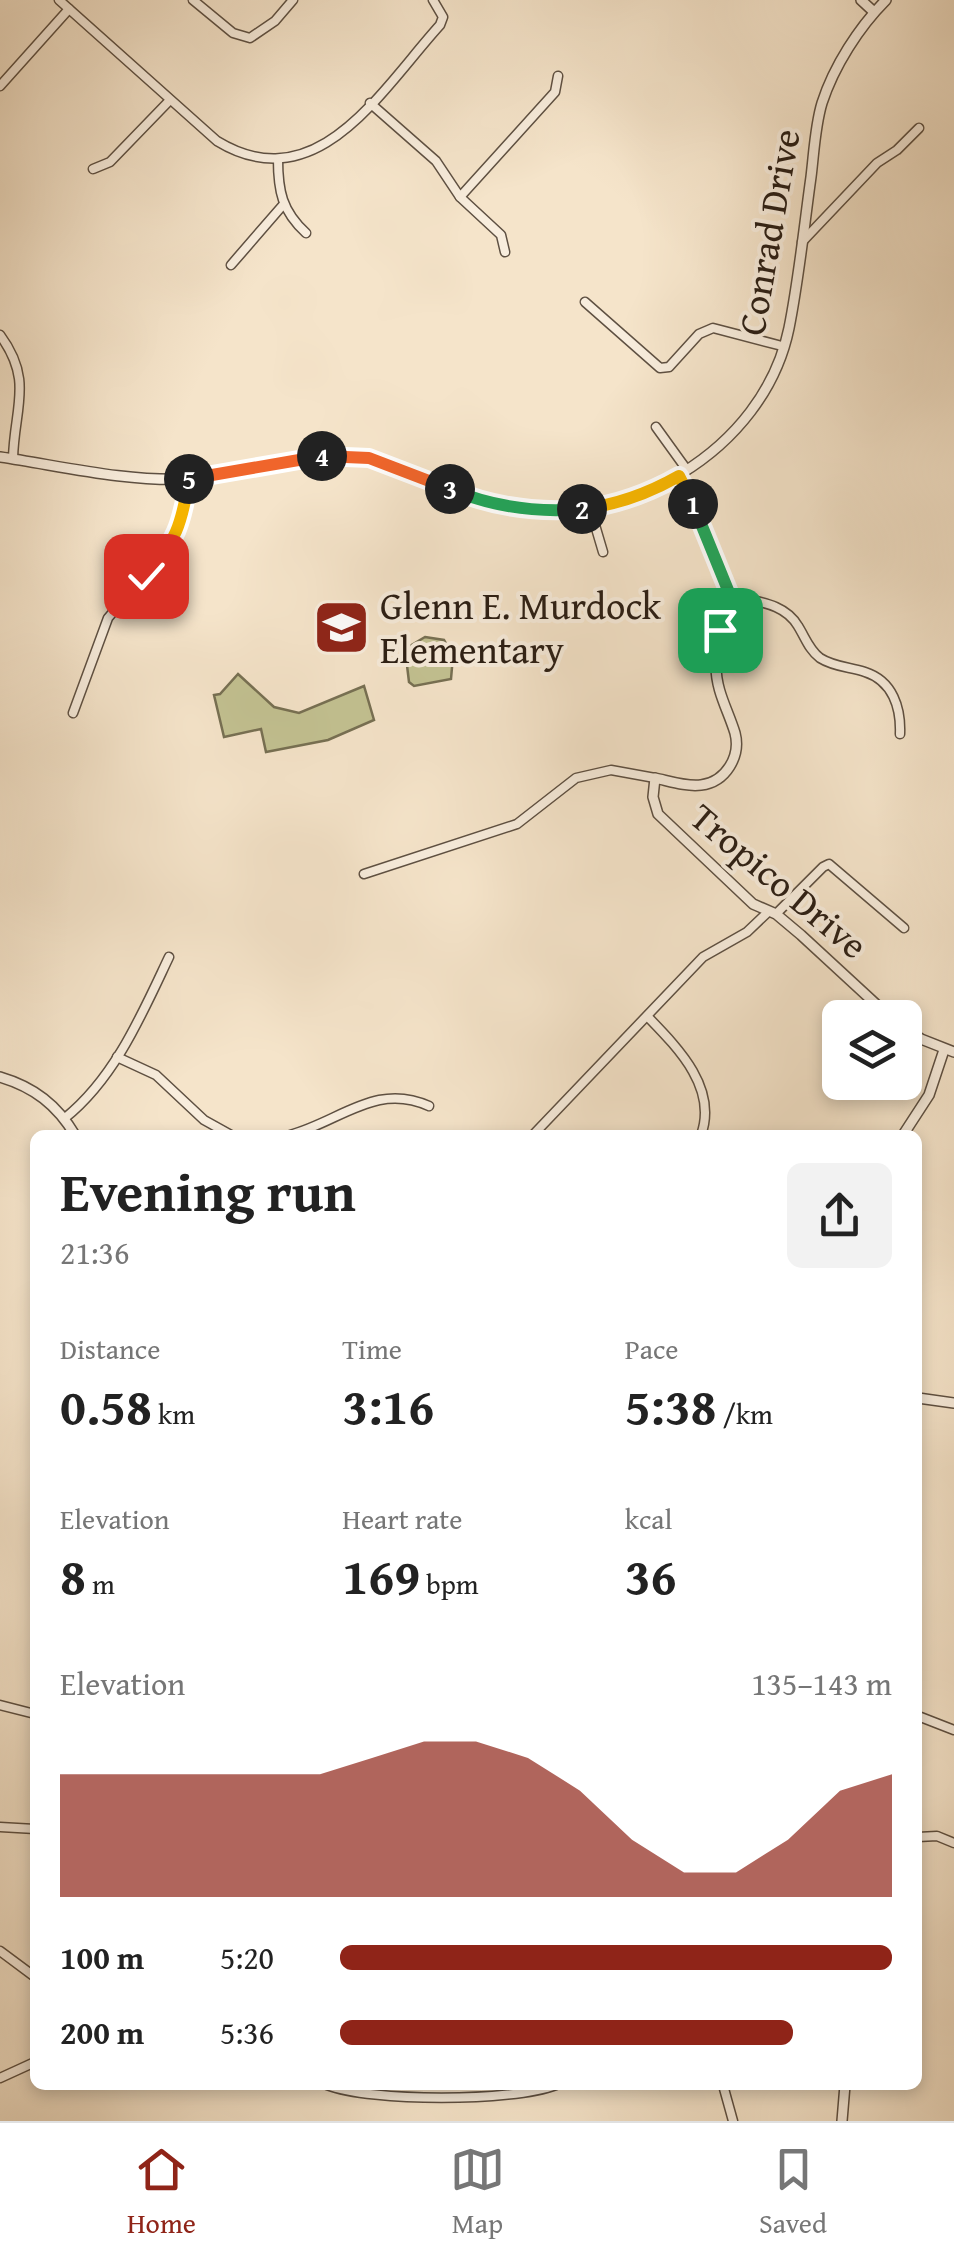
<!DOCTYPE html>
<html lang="en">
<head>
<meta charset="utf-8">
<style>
  body { margin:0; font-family:"Gentium Book Plus",serif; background:#f2f2f2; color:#222; height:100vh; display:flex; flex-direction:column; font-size:38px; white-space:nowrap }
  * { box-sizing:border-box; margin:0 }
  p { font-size:32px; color:#767676 }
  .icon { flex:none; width:55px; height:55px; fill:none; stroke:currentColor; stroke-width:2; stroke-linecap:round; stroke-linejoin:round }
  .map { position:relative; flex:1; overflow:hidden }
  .side { position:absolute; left:30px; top:1130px; width:892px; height:960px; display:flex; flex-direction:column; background:#fff; border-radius:15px; box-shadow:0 5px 15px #0003 }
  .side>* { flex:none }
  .buttons { position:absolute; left:822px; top:1000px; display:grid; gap:20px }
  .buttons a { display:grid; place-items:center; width:100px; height:100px; border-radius:15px; background:#fff; box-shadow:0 5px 15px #0003; font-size:50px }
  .pin { position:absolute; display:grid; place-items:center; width:85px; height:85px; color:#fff; margin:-42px; border-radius:20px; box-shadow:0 5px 15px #0006 }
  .km { position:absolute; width:50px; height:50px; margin:-25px; border-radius:50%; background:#222; color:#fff; font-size:28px; line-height:50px; text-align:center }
  .round { display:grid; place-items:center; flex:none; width:105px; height:105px; border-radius:15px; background:#f2f2f2 }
  .head { display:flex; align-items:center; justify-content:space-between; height:170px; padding:0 30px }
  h1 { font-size:55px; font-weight:600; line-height:75px }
  .stats { display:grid; grid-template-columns:repeat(3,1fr); gap:15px; height:170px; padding:10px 30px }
  .stats div { display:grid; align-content:center }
  .stats b { font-size:50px; font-weight:600 }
  .stats small { font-size:28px; font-weight:400 }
  .stats p { font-size:28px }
  .chart { height:280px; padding:20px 30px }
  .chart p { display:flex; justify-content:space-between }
  .chart svg { width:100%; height:180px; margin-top:10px; fill:#8f2418; opacity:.7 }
  ul { padding:0 30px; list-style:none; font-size:32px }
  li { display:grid; grid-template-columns:160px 120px 1fr; align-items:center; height:75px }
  li i { height:25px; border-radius:12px; background:#8f2418 }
  .tabs { display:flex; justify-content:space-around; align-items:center; height:140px; border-top:2px solid #e0e0e0; background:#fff; font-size:28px; color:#767676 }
  .tabs a { display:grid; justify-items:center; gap:5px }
  .tabs .active { color:#8f2418 }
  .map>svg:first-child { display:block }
</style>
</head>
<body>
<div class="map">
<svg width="954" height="2121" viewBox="0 0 954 2121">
  <rect width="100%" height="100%" fill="#f5e4ca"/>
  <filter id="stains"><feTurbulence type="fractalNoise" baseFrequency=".002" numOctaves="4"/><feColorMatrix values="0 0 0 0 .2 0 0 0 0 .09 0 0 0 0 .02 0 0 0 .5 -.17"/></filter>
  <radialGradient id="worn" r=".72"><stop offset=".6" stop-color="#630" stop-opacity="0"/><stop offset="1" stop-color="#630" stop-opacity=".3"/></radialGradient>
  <!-- green -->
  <g fill="#c3c292" stroke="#777053" stroke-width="2.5">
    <polygon points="425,637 444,640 453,656 451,679 414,686 409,682 405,649"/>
    <polygon points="238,674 274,707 299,713 364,686 374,720 328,740 266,752 261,729 224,737 214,695 220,694"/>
  </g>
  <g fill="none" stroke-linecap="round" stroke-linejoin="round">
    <defs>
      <g id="minor">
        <path d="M 59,0 L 217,141 C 317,202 381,90 440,25 L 443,17 L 433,0"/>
        <polyline points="193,0 233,33 250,38 275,21 293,0"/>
        <polyline points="0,86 69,9"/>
        <polyline points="370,103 436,161 460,197 501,235 505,252"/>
        <path d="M 278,159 C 278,191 282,211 306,233"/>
        <polyline points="93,169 110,162 170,100"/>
        <polyline points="460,197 555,92 558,76"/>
        <polyline points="802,242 877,163 897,150 919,128"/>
        <polyline points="231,265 283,205"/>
        <polyline points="585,302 660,368 669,367 699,334 713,328 782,346"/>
        <path d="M 0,335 C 34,381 14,408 13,459"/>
        <polyline points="656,427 687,470"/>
        <polyline points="590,508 603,552"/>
        <path d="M 730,595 C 755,602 784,602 798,626 C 805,637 809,650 820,658 C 834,667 850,667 865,672 C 893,681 901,708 900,734"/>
        <polyline points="73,713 108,618 176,538 183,518 190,479"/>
        <polyline points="364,874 517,824 576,778 611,770 655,778"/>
        <polyline points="776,914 823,867 829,864 904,928"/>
        <path d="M 648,1017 C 678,1048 718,1088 701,1135"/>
        <polyline points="117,1057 156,1075 204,1120 231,1135"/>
        <path d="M 65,1118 C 115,1078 142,1014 169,957"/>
        <path d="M 290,1135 C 341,1121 376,1082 429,1106"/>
        <polyline points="533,1135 703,957 747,932 768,912"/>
        <polyline points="0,1705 35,1714"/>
        <polyline points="918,1716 954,1730"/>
        <polyline points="0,1827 35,1829"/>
        <polyline points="918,1837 937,1836 954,1843"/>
        <polyline points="0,1951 35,1977"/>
        <polyline points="0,2078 35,2062"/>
        <path d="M 327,2085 C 371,2102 512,2102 556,2085"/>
        <polyline points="723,2085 733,2121"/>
      </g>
      <g id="tertiary">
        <polyline points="861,0 874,12"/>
        <path d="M 0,457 C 61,466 126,482 188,479 C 223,477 259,468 293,461 C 307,459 323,454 338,455 C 397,458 446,493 503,506 C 623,533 764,451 789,328 C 799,278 804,227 811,177 C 814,153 815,126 822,103 C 834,66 859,27 886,0"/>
        <path d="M 679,476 C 691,495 729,579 730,598 C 731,613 716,642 716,666 C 716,691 728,710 735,733 C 741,756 726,782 701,785 C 687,787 669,781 655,778 L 653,797 L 658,814 L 753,904 L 776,914 L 801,935 L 891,1018"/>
        <polyline points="905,1028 921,1039 954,1052"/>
        <path d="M 0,1077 C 34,1087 57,1105 75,1135"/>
        <polyline points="903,1135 929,1095 944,1050"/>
        <polyline points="918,1398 954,1403"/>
        <polyline points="842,2121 845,2085"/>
      </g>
    </defs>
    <!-- minor casing -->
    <use href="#minor" stroke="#5e5042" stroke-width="11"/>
    <!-- tertiary casing -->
    <use href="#tertiary" stroke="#5e5042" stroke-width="12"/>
    <!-- minor -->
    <use href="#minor" stroke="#f8eddd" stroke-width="8"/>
    <!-- tertiary -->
    <use href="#tertiary" stroke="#f8eddd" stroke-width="9"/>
  </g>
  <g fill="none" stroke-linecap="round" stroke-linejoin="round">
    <defs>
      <polyline id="split-1" points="693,504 730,595 720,630"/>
      <path id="split-2" d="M 582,509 C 617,505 649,493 679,476 L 693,504"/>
      <path id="split-3" d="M 450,489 C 493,507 536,513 582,509"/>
      <polyline id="split-4" points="322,456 369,458 450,489"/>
      <polyline id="split-5" points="189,479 322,456"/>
      <path id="split-6" d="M 146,576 C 176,542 182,523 189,479"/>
    </defs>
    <!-- split-1 casing -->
    <use href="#split-1" stroke="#fff" stroke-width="20"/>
    <!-- split-2 casing -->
    <use href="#split-2" stroke="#fff" stroke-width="20"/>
    <!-- split-3 casing -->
    <use href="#split-3" stroke="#fff" stroke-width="20"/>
    <!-- split-4 casing -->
    <use href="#split-4" stroke="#fff" stroke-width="20"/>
    <!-- split-5 casing -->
    <use href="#split-5" stroke="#fff" stroke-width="20"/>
    <!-- split-6 casing -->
    <use href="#split-6" stroke="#fff" stroke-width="20"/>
    <!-- split-1 -->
    <use href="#split-1" stroke="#22a559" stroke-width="12"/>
    <!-- split-2 -->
    <use href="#split-2" stroke="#f5b400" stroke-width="12"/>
    <!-- split-3 -->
    <use href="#split-3" stroke="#22a559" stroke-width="12"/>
    <!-- split-4 -->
    <use href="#split-4" stroke="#f0652b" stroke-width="12"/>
    <!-- split-5 -->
    <use href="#split-5" stroke="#f0652b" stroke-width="12"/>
    <!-- split-6 -->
    <use href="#split-6" stroke="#f5b400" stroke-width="12"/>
  </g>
  <!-- icons -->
  <defs>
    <symbol id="school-square" viewBox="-11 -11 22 22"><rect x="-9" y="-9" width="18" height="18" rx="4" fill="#8f2418" stroke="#f8eddd"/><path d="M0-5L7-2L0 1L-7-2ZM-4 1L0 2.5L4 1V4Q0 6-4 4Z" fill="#fff"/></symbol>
  </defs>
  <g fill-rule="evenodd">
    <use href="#school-square" x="310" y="596" width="63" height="63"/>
  </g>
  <g text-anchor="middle" stroke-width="8" stroke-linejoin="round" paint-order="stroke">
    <!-- street labels -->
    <g font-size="38" fill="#2b1e14" stroke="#f8eddd">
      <text transform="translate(769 232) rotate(-80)" y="13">Conrad Drive</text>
      <text transform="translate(779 881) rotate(40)" y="13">Tropico Drive</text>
    </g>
    <!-- poi labels -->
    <g font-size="38" fill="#2b1e14" stroke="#f8eddd" text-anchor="start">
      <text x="380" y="619">Glenn E. Murdock<tspan x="380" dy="44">Elementary</tspan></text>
    </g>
  </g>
  <rect width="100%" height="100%" filter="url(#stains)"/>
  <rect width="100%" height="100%" fill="url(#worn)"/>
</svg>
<div class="buttons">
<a><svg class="icon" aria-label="layers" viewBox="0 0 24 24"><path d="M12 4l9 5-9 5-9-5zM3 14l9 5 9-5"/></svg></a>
</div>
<div class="pin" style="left:720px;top:630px;background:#1e9e55"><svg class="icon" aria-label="arrive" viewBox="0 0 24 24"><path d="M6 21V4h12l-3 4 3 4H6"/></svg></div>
<div class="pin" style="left:146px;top:576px;background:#d93025"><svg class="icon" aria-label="check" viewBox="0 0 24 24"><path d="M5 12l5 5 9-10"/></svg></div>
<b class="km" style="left:693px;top:504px">1</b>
<b class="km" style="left:582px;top:509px">2</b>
<b class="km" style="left:450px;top:489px">3</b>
<b class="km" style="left:322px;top:456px">4</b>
<b class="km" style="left:189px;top:479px">5</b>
<section class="side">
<div class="head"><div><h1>Evening run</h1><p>21:36</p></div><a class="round"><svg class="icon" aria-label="share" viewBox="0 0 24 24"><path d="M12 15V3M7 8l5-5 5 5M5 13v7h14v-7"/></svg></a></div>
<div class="stats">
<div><p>Distance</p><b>0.58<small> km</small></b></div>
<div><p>Time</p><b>3:16</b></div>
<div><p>Pace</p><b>5:38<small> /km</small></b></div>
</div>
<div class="stats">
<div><p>Elevation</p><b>8<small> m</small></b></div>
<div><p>Heart rate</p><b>169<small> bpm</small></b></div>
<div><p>kcal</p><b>36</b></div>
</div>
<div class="chart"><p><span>Elevation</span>135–143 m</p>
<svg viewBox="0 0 160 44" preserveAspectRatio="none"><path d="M0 44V14L10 14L20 14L30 14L40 14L50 14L60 10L70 6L80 6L90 10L100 18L110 30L120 38L130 38L140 30L150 18L160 14V44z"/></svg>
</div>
<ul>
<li><b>100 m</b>5:20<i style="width:100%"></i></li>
<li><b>200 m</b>5:36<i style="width:82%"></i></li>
</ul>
</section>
</div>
<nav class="tabs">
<a class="active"><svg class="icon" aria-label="home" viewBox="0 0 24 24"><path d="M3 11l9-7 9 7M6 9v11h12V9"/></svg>Home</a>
<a><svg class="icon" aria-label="map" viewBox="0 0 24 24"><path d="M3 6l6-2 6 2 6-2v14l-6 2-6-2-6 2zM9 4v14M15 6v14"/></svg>Map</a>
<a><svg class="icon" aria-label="saved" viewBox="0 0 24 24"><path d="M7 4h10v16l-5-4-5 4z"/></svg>Saved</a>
</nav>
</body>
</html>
